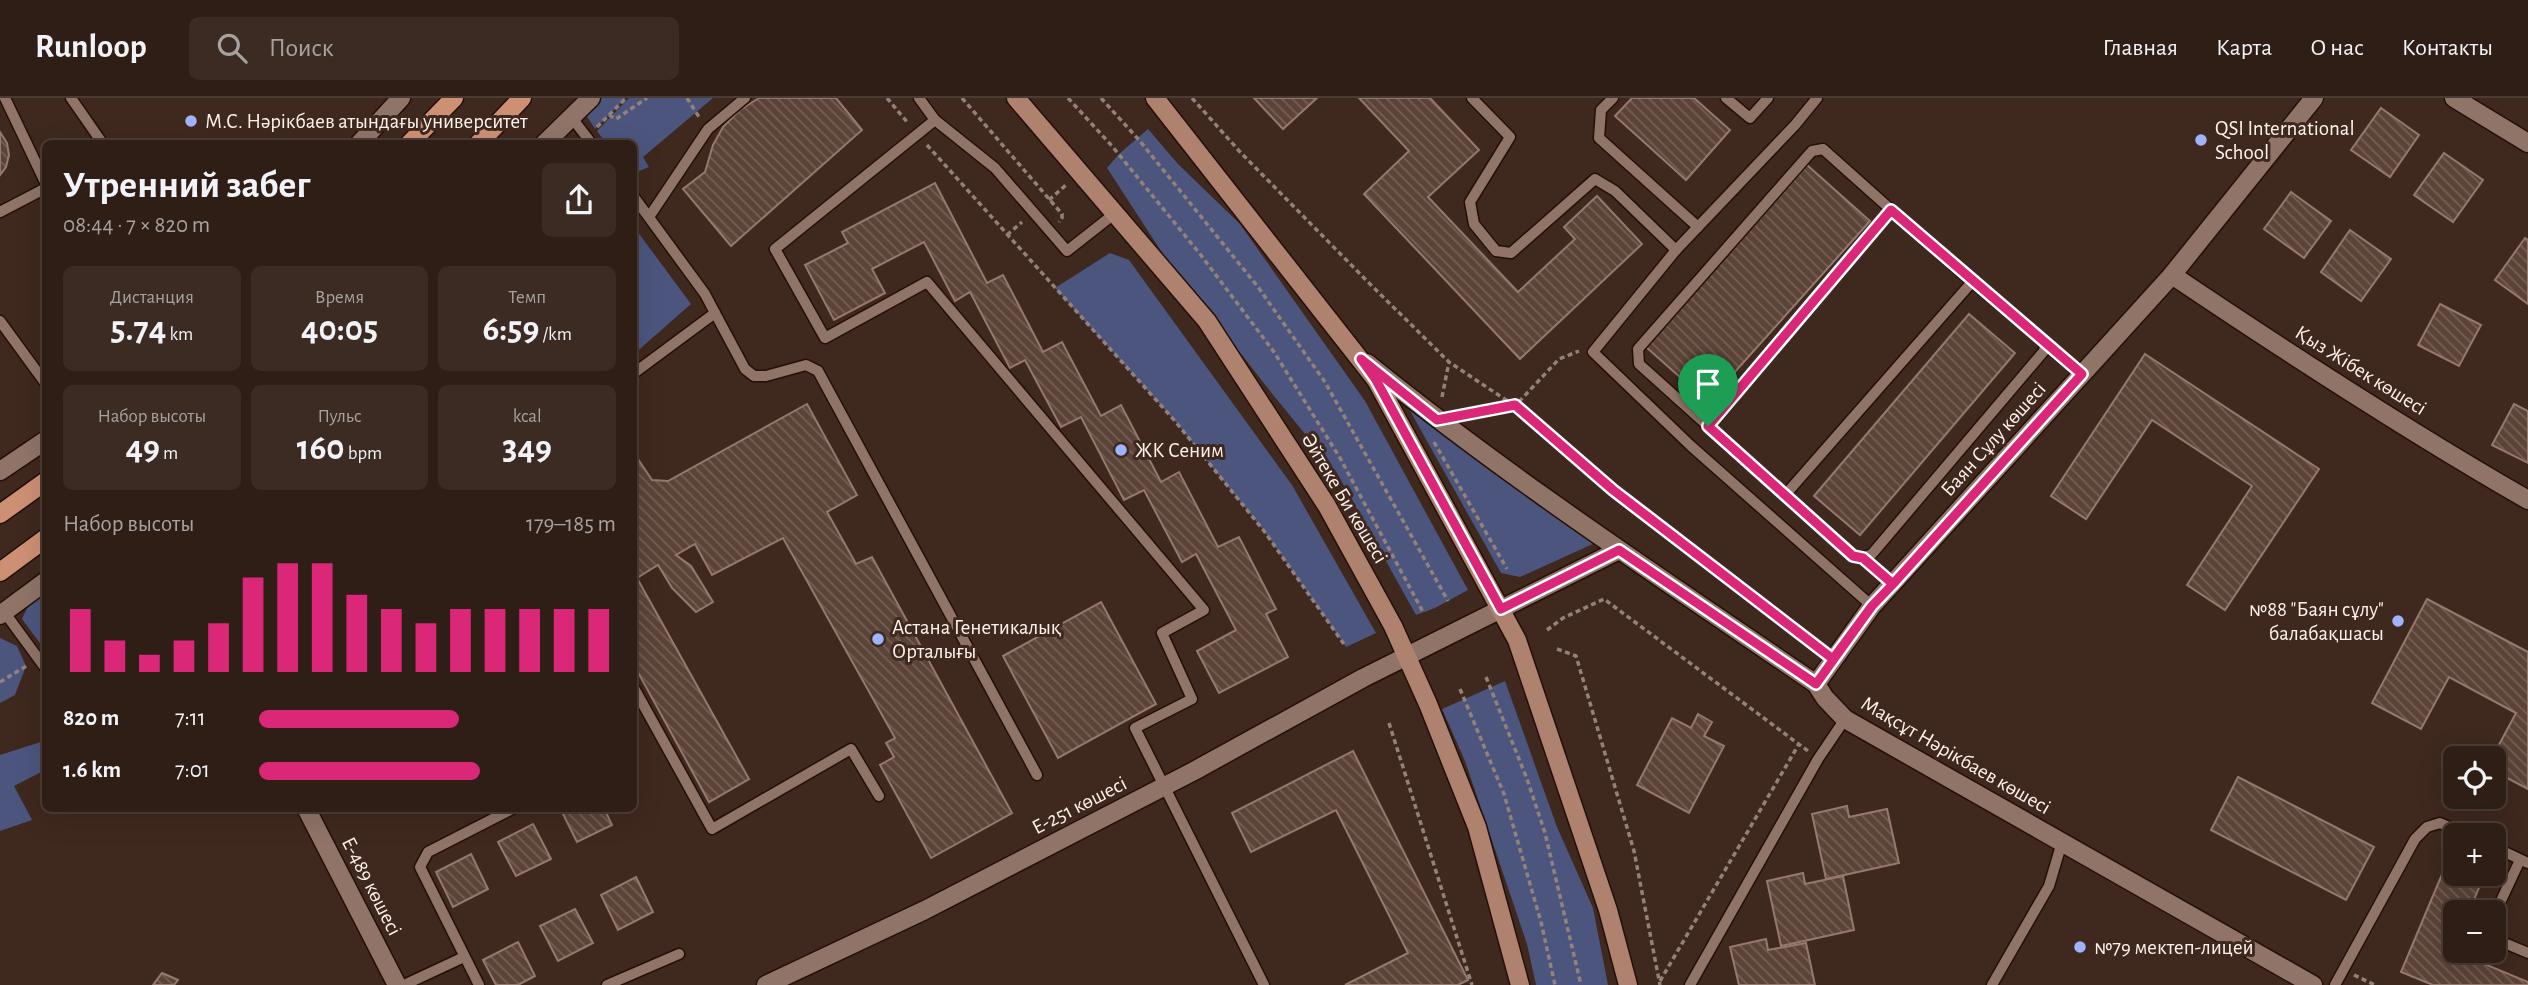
<!DOCTYPE html>
<html lang="ru">
<head>
<meta charset="utf-8">
<style>
  body { margin:0; font-family:"Alegreya Sans",sans-serif; background:#3b2b23; color:#f1f3f6; height:100vh; display:flex; flex-direction:column; font-size:26px; white-space:nowrap }
  * { box-sizing:border-box; margin:0 }
  p { font-size:23px; color:#a7a2a1 }
  .icon { flex:none; width:38px; height:38px; fill:none; stroke:currentColor; stroke-width:2; stroke-linecap:round; stroke-linejoin:round }
  .map { position:relative; flex:1; overflow:hidden }
  .details { position:absolute; left:42px; top:42px; width:595px; height:672px; display:flex; flex-direction:column; background:#2f1e16; border-radius:10px; box-shadow:0 7px 28px #0002,0 0 0 2px #4a3c35 }
  .details>* { flex:none }
  .fabs { position:absolute; left:2443px; top:648px; display:grid; gap:14px }
  .fabs a { display:grid; place-items:center; width:63px; height:63px; border-radius:10px; background:#2f1e16; box-shadow:0 7px 28px #0002,0 0 0 2px #4a3c35; font-size:35px }
  .pin { position:absolute; display:grid; place-items:center; width:60px; height:60px; color:#fff; margin:-72px -30px; border-radius:50% 50% 50% 0; rotate:-45deg; box-shadow:0 0 7px #0007 }
  .pin .icon { rotate:45deg }
  .round { display:grid; place-items:center; flex:none; width:74px; height:74px; border-radius:10px; background:#3b2b23 }
  .headline { display:flex; align-items:center; justify-content:space-between; height:119px; padding:0 21px }
  h1 { font-size:38px; font-weight:700; line-height:52px }
  .metrics { display:grid; grid-template-columns:repeat(3,1fr); gap:10px; height:119px; padding:7px 21px }
  .metrics div { display:grid; align-content:center; border-radius:10px; background:#3b2b23; text-align:center }
  .metrics b { font-size:35px; font-weight:700 }
  .metrics small { font-size:19px; font-weight:400 }
  .metrics p { font-size:19px }
  .chart { height:196px; padding:14px 21px }
  .chart p { display:flex; justify-content:space-between }
  .chart svg { width:100%; height:126px; margin-top:7px; stroke:#db2777; stroke-width:6 }
  ul { padding:0 21px; list-style:none; font-size:23px }
  li { display:grid; grid-template-columns:112px 84px 1fr; align-items:center; height:52px }
  li i { height:18px; border-radius:9px; background:#db2777 }
  header { display:flex; align-items:center; gap:42px; box-sizing:border-box; height:98px; padding:0 35px; background:#2f1e16; border-bottom:2px solid #4a3c35 }
  header strong { font-size:33px }
  nav { display:flex; gap:38px; margin-inline-start:auto; font-size:24px }
  .search { width:490px; height:63px; background:#3b2b23; display:flex; align-items:center; gap:18px; box-sizing:border-box; padding:0 24px; border-radius:10px; color:#a7a2a1; font-size:26px }
  .map>svg:first-child { display:block }
</style>
</head>
<body>
<header>
<strong>Runloop</strong>
<div class="search"><svg class="icon" aria-label="search" viewBox="0 0 24 24"><circle cx="10" cy="10" r="6"/><path d="M15 15l6 6"/></svg>Поиск</div>
<nav><a>Главная</a><a>Карта</a><a>О нас</a><a>Контакты</a></nav>
</header>
<div class="map">
<svg width="2528" height="887" viewBox="0 0 2528 887">
  <defs>
    <pattern id="building-back-hatch" width="6" height="6" patternUnits="userSpaceOnUse" patternTransform="scale(1.75)"><rect width="6" height="6" fill="#5c4338"/><path d="M-1 5l2 2M0 0l6 6M5-1l2 2" fill="none" stroke="#745f55"/></pattern>
  </defs>
  <rect width="100%" height="100%" fill="#3f281e"/>
  <!-- grass -->
  <g fill="#4c557e">
    <polygon points="602,0 626,0 595,31 586,17"/>
    <polygon points="629,0 713,0 643,59 649,69 634,75 634,46 606,45 597,33"/>
    <polygon points="1148,31 1178,66 1240,126 1365,303 1468,492 1435,510 1416,517 1337,375 1274,298 1163,156 1107,70 1119,56"/>
    <polygon points="634,129 691,206 634,256"/>
    <polygon points="1110,155 1129,162 1292,387 1376,535 1346,549 1264,433 1175,323 1055,190"/>
    <polygon points="1409,311 1436,327 1595,445 1520,479 1501,475"/>
    <polygon points="45,496 45,552 22,521 28,508"/>
    <polygon points="0,540 17,548 26,568 15,597 0,605"/>
    <polygon points="1505,583 1557,729 1593,810 1608,887 1536,887 1527,846 1465,663 1442,611"/>
    <polygon points="41,644 45,648 45,672 14,688 32,722 0,733 0,657"/>
  </g>
  <!-- building -->
  <g fill="url(#building-back-hatch)" stroke="#96796e" stroke-width="2">
    <polygon points="759,0 836,0 862,32 731,148 683,91 705,74 713,47 723,29 740,12"/>
    <polygon points="1254,0 1317,0 1283,31"/>
    <polygon points="1359,0 1430,0 1479,52 1428,99 1518,194 1575,141 1564,129 1597,98 1642,146 1520,261 1364,96 1409,53"/>
    <polygon points="1632,0 1694,0 1730,32 1686,82 1615,18"/>
    <polygon points="2381,10 2419,37 2390,79 2351,52"/>
    <polygon points="0,34 7,45 9,57 6,69 0,77"/>
    <polygon points="2444,55 2483,82 2453,124 2414,97"/>
    <polygon points="1807,67 1870,123 1708,304 1646,249"/>
    <polygon points="935,85 987,185 1003,177 1043,254 1062,244 1101,318 1121,307 1161,384 1179,374 1218,449 1239,439 1276,511 1266,516 1288,559 1219,595 1197,553 1236,532 1196,456 1182,464 1144,392 1124,402 1081,319 1061,329 1025,262 1010,270 970,194 955,203 924,144 872,171 885,195 834,222 805,167 848,145 842,134"/>
    <polygon points="2291,94 2331,123 2304,160 2264,131"/>
    <polygon points="2350,132 2391,161 2361,203 2321,174"/>
    <polygon points="2525,140 2528,142 2528,206 2495,182"/>
    <polygon points="2440,206 2481,227 2459,268 2418,247"/>
    <polygon points="1969,216 2015,255 1860,437 1814,398"/>
    <polygon points="2145,256 2319,371 2225,512 2187,487 2252,388 2152,322 2086,421 2051,398"/>
    <polygon points="807,306 857,397 827,414 856,466 872,459 1012,715 931,760 880,667 894,659 886,645 895,640 783,440 712,477 695,446 676,457 691,468 713,504 696,514 672,490 658,467 637,480 749,681 709,704 634,567 634,355 652,382 668,383"/>
    <polygon points="2514,306 2528,313 2528,365 2492,347"/>
    <polygon points="2427,501 2528,554 2528,691 2494,673 2492,660 2516,615 2449,579 2421,631 2372,605"/>
    <polygon points="1101,504 1156,606 1058,660 1003,558"/>
    <polygon points="1698,616 1712,624 1704,638 1724,648 1689,715 1637,687 1672,620 1691,630"/>
    <polygon points="1353,653 1468,882 1458,887 1345,887 1408,855 1336,712 1251,754 1232,715"/>
    <polygon points="2238,679 2374,749 2346,802 2211,732"/>
    <polygon points="1847,708 1849,719 1887,711 1899,765 1826,781 1812,716"/>
    <polygon points="560,710 604,710 612,727 577,744"/>
    <polygon points="533,726 551,761 516,778 498,744"/>
    <polygon points="2453,750 2455,752 2455,775 2485,775 2469,814 2455,814 2455,847 2453,853 2528,884 2528,887 2433,887 2401,874"/>
    <polygon points="471,756 488,791 453,809 436,774"/>
    <polygon points="1803,775 1805,786 1843,778 1854,832 1781,848 1767,783"/>
    <polygon points="636,779 653,814 618,832 601,797"/>
    <polygon points="575,811 593,845 558,863 540,828"/>
    <polygon points="1766,841 1768,852 1806,845 1815,887 1739,887 1730,849"/>
    <polygon points="518,844 535,878 518,887 496,887 483,862"/>
    <polygon points="162,875 178,882 174,887 153,887"/>
  </g>
  <g fill="none" stroke-linecap="round" stroke-linejoin="round">
    <defs>
      <g id="lane">
        <polyline points="5,0 46,86"/>
        <polyline points="71,0 103,46"/>
        <polyline points="919,0 935,22"/>
        <polyline points="1472,0 1510,39 1470,104 1474,126 1496,153 1511,155 1595,81 1615,93 1676,152"/>
        <polyline points="1613,0 1601,12 1599,40 1698,129"/>
        <polyline points="1726,0 1750,20 1768,0"/>
        <polyline points="1817,0 1795,27 1676,152 1593,254 1691,348 1872,508"/>
        <polyline points="572,20 592,46"/>
        <polyline points="634,99 705,196 715,215 634,275"/>
        <polyline points="0,114 46,90"/>
        <polyline points="1114,116 1067,153 995,70 935,22 775,151 825,240 927,184 1204,512 1162,535 1192,601 1135,630 1264,887"/>
        <polyline points="649,119 708,31 745,0"/>
        <polyline points="715,215 745,271 754,278 766,278 806,267 818,273 1037,677"/>
        <polyline points="0,223 46,286"/>
        <polyline points="2045,246 2082,276"/>
        <polyline points="1708,328 1891,112"/>
        <polyline points="1786,396 1972,184"/>
        <polyline points="1863,460 1872,456 2044,253 2045,246 2042,241 1972,184 1823,51 1812,53 1638,251 1639,266 1853,458 1863,460 1893,486"/>
        <polyline points="5,515 46,571"/>
        <polyline points="634,590 712,731 851,651 879,698"/>
        <polyline points="2494,749 2528,765"/>
        <polyline points="2494,828 2499,807 2520,762"/>
        <polyline points="2494,831 2502,844 2528,855"/>
        <polyline points="404,887 464,859"/>
        <polyline points="479,887 420,769 428,754 514,710"/>
        <polyline points="607,887 679,856"/>
        <polyline points="1690,887 1818,661 1845,621"/>
        <polyline points="1992,887 2049,788 2062,744"/>
        <polyline points="2335,887 2415,741 2427,729 2440,725 2467,737"/>
      </g>
      <g id="street">
        <polyline points="2454,0 2528,45"/>
        <polyline points="359,46 401,0"/>
        <polyline points="544,46 591,0"/>
        <path d="M 2172,177 C 2288,255 2406,332 2528,402"/>
        <path d="M 1367,265 C 1510,381 1664,482 1816,586 L 1825,600 L 1845,621 L 2313,887"/>
        <polyline points="0,373 46,342"/>
        <polyline points="0,517 46,483"/>
        <polyline points="1816,586 1872,508 2172,177 2314,0"/>
        <polyline points="306,710 397,887"/>
        <polyline points="766,887 925,812 1194,673 1363,580 1619,452"/>
      </g>
      <g id="secondary">
        <polyline points="1016,0 1207,223 1327,408 1393,528 1428,606 1477,729 1520,887"/>
        <polyline points="1155,0 1376,282 1517,542 1608,812 1628,887"/>
      </g>
      <g id="primary">
        <polyline points="409,46 454,0"/>
        <polyline points="478,46 522,0"/>
        <polyline points="0,416 46,383"/>
        <polyline points="0,474 46,440"/>
      </g>
    </defs>
    <!-- lane casing -->
    <use href="#lane" stroke="#251007" stroke-width="13"/>
    <!-- street casing -->
    <use href="#street" stroke="#251007" stroke-width="21"/>
    <!-- secondary casing -->
    <use href="#secondary" stroke="#251007" stroke-width="21"/>
    <!-- primary casing -->
    <use href="#primary" stroke="#251007" stroke-width="21"/>
    <!-- path -->
    <g stroke="#948179" stroke-width="3.5" stroke-dasharray="5 3.5" stroke-linecap="butt">
      <polyline points="687,0 699,19"/>
      <polyline points="887,0 908,25"/>
      <polyline points="962,0 1062,116 1062,120 1059,124"/>
      <polyline points="1068,0 1112,48 1200,156 1274,254 1340,360 1423,514"/>
      <polyline points="1101,0 1139,42 1258,189 1325,284 1448,503"/>
      <polyline points="1192,0 1241,55 1370,186 1449,264 1515,308 1613,392 1821,552"/>
      <polyline points="609,17 616,21 647,0"/>
      <polyline points="597,29 626,0"/>
      <polyline points="927,47 1175,323 1264,433 1346,549"/>
      <polyline points="1049,102 1067,86"/>
      <polyline points="1007,137 1022,124"/>
      <polyline points="1442,299 1449,264"/>
      <polyline points="1462,317 1515,308 1559,261 1579,253"/>
      <polyline points="1434,344 1507,471"/>
      <polyline points="1547,532 1563,520 1604,501 1808,653"/>
      <polyline points="1557,551 1576,558 1634,753 1660,887"/>
      <polyline points="1486,579 1527,681 1545,735 1581,887"/>
      <polyline points="0,584 28,567"/>
      <polyline points="1460,591 1504,696 1541,824 1555,887"/>
      <polyline points="1389,625 1472,887"/>
      <polyline points="2354,877 2375,887"/>
      <polyline points="1660,883 1799,646"/>
    </g>
    <!-- lane -->
    <use href="#lane" stroke="#907468" stroke-width="10"/>
    <!-- street -->
    <use href="#street" stroke="#907468" stroke-width="18"/>
    <!-- secondary -->
    <use href="#secondary" stroke="#af826f" stroke-width="18"/>
    <!-- primary -->
    <use href="#primary" stroke="#ce9075" stroke-width="18"/>
  </g>
  <g fill="none" stroke-linecap="round" stroke-linejoin="round">
    <defs>
      <polyline id="route" points="1708,328 1853,458 1863,460 1893,486 1872,508 1816,586 1619,452 1501,511 1376,282 1361,261 1437,322 1515,307 1613,392 1833,561 1872,508 1893,486 2082,276 1891,112 1708,328"/>
    </defs>
    <!-- route casing -->
    <use href="#route" stroke="#fff" stroke-width="14"/>
    <!-- route -->
    <use href="#route" stroke="#db2777" stroke-width="9"/>
  </g>
  <!-- markers -->
  <g fill="#a1b3fd" stroke="#3f281e" stroke-width="2.5">
    <circle cx="191" cy="23" r="7"/>
    <circle cx="2201" cy="42" r="7"/>
    <circle cx="1121" cy="352" r="7"/>
    <circle cx="2398" cy="523" r="7"/>
    <circle cx="878" cy="541" r="7"/>
    <circle cx="2080" cy="849" r="7"/>
  </g>
  <g text-anchor="middle" stroke-width="6" stroke-linejoin="round" paint-order="stroke">
    <!-- poi labels -->
    <g font-size="21" fill="#fff2ec" stroke="#3f281e" text-anchor="start">
      <text x="205" y="30">М.С. Нәрікбаев атындағы университет</text>
      <text x="2215" y="37">QSI International<tspan x="2215" dy="24">School</tspan></text>
      <text x="1135" y="359">ЖК Сеним</text>
      <text x="2384" y="518" text-anchor="end">№88 "Баян сұлу"<tspan x="2384" dy="24">балабақшасы</tspan></text>
      <text x="892" y="536">Астана Генетикалық<tspan x="892" dy="24">Орталығы</tspan></text>
      <text x="2094" y="856">№79 мектеп-лицей</text>
    </g>
    <!-- street labels -->
    <g font-size="21" fill="#fff2ec" stroke="#3f281e">
      <text transform="translate(2361 272) rotate(32)" y="7">Қыз Жібек көшесі</text>
      <text transform="translate(1993 341) rotate(-48)" y="7">Баян Сұлу көшесі</text>
      <text transform="translate(1345 400) rotate(59)" y="7">Әйтеке Би көшесі</text>
      <text transform="translate(1956 657) rotate(30)" y="7">Мақсұт Нәрікбаев көшесі</text>
      <text transform="translate(1079 707) rotate(-27)" y="7">Е-251 көшесі</text>
      <text transform="translate(372 788) rotate(63)" y="7">Е-489 көшесі</text>
    </g>
  </g>
</svg>
<div class="fabs">
<a><svg class="icon" aria-label="locate" viewBox="0 0 24 24"><circle cx="12" cy="12" r="6"/><path d="M12 2v4M12 18v4M2 12h4M18 12h4"/></svg></a>
<a>+</a>
<a>−</a>
</div>
<div class="pin" style="left:1708px;top:328px;background:#1e9e55"><svg class="icon" aria-label="arrive" viewBox="0 0 24 24"><path d="M6 21V4h12l-3 4 3 4H6"/></svg></div>
<section class="details">
<div class="headline"><div><h1>Утренний забег</h1><p>08:44 · 7 × 820 m</p></div><a class="round"><svg class="icon" aria-label="share" viewBox="0 0 24 24"><path d="M12 15V3M7 8l5-5 5 5M5 13v7h14v-7"/></svg></a></div>
<div class="metrics">
<div><p>Дистанция</p><b>5.74<small> km</small></b></div>
<div><p>Время</p><b>40:05</b></div>
<div><p>Темп</p><b>6:59<small> /km</small></b></div>
</div>
<div class="metrics">
<div><p>Набор высоты</p><b>49<small> m</small></b></div>
<div><p>Пульс</p><b>160<small> bpm</small></b></div>
<div><p>kcal</p><b>349</b></div>
</div>
<div class="chart"><p><span>Набор высоты</span>179–185 m</p>
<svg viewBox="0 0 160 44" preserveAspectRatio="none"><path d="M5 44V22M15 44V33M25 44V38M35 44V33M45 44V27M55 44V11M65 44V6M75 44V6M85 44V17M95 44V22M105 44V27M115 44V22M125 44V22M135 44V22M145 44V22M155 44V22"/></svg>
</div>
<ul>
<li><b>820 m</b>7:11<i style="width:56%"></i></li>
<li><b>1.6 km</b>7:01<i style="width:62%"></i></li>
</ul>
</section>
</div>
</body>
</html>
